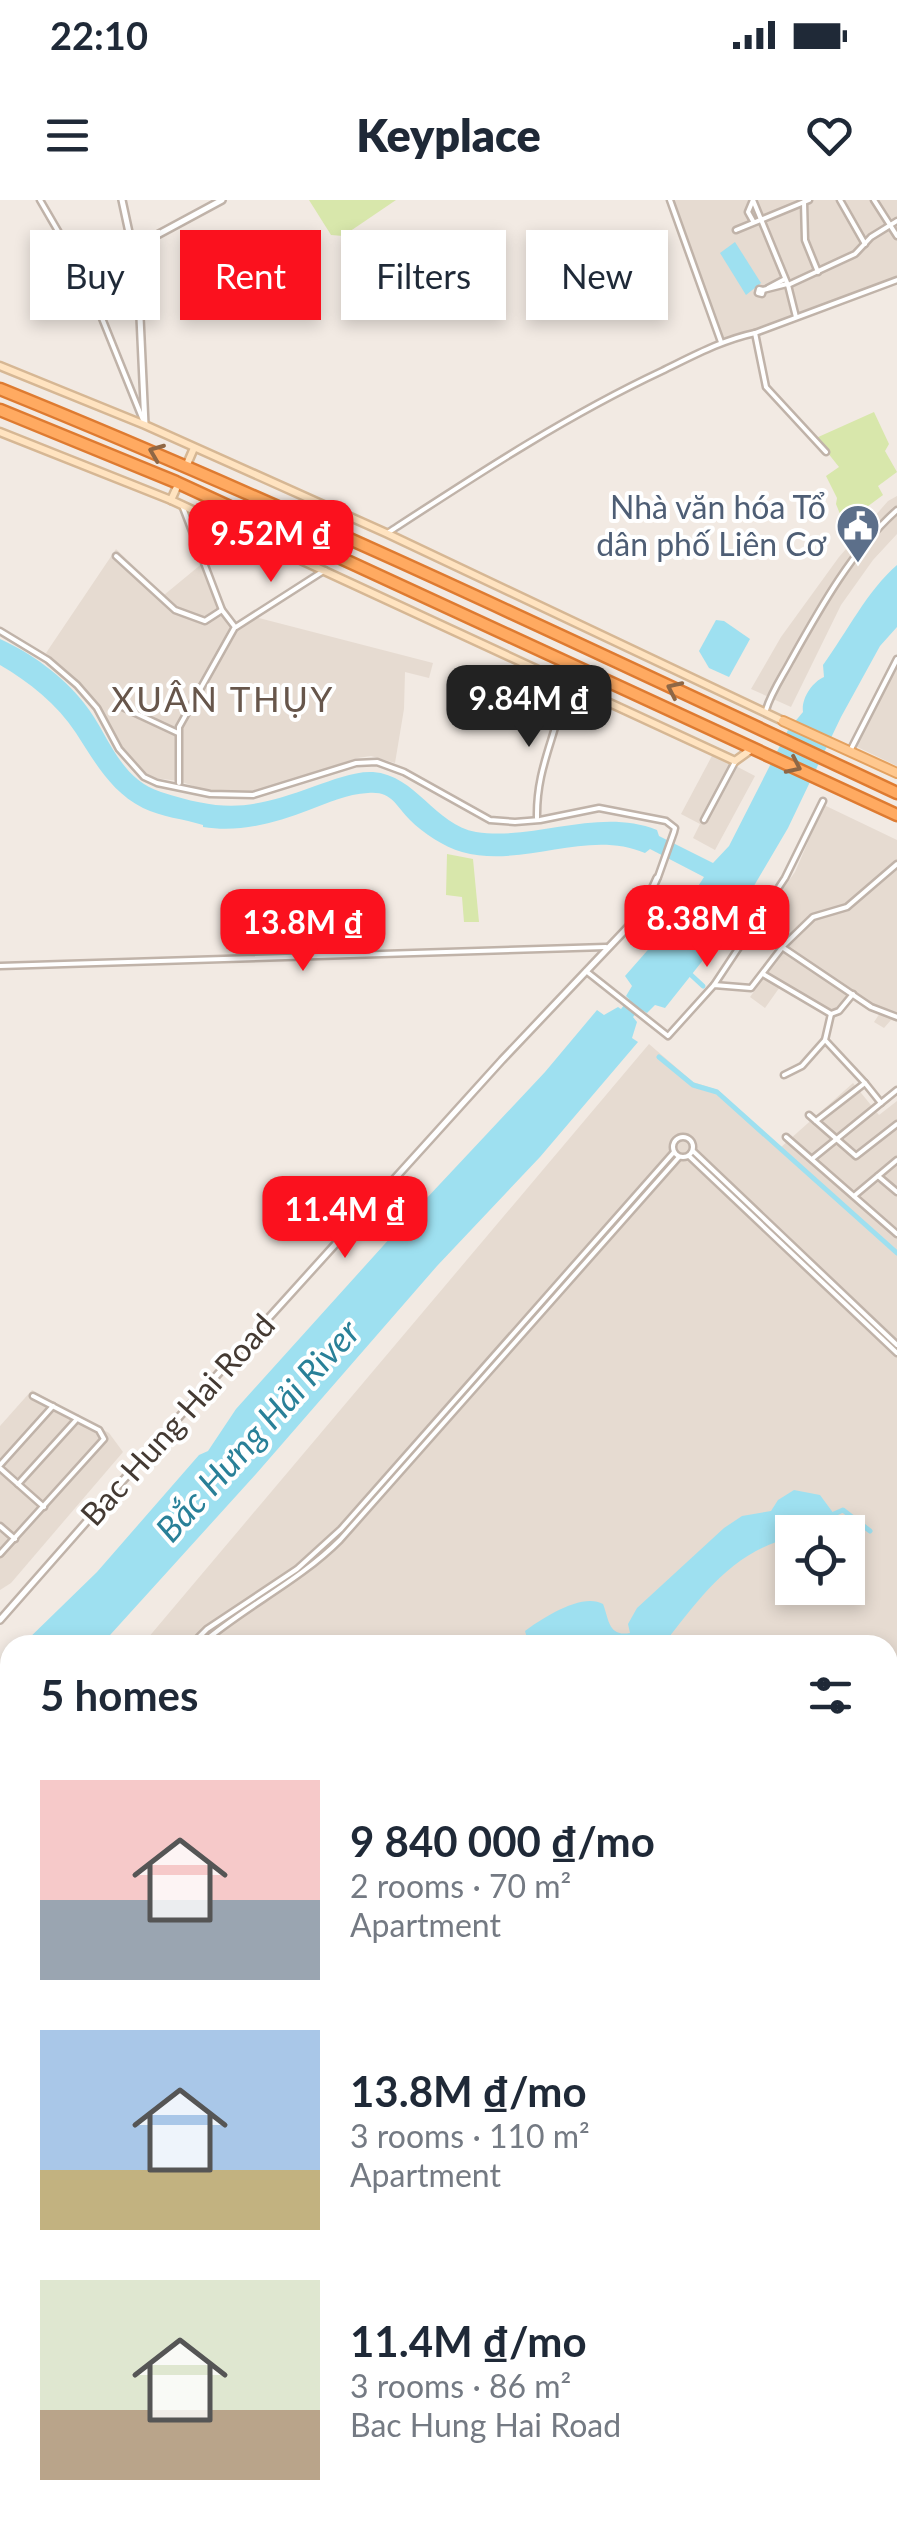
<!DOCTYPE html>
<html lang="en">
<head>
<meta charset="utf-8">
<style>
	body { margin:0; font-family:Lato,sans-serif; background:#f2f2f3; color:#1f2937; height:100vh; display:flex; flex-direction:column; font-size:38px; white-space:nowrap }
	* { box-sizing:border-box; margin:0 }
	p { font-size:32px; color:#747a83 }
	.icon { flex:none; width:55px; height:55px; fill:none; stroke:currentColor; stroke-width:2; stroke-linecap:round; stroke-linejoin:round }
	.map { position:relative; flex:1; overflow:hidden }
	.details { position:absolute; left:0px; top:1435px; width:898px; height:892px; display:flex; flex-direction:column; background:#fff; border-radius:30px 30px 0 0; box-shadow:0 5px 15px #0003 }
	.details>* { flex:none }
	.guide { position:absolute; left:30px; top:30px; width:838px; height:90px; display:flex; gap:20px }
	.buttons { position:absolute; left:775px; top:1315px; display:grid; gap:20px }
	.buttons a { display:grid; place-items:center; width:90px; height:90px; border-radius:0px; background:#fff; box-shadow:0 5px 15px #0003; font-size:50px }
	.price { position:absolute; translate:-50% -85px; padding:0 22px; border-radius:20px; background:#fb111e; color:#fff; font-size:32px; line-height:65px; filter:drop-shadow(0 2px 5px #0008) }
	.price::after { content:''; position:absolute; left:50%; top:60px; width:30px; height:22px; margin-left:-15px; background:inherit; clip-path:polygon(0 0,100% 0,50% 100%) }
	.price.active { background:#222; color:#fff }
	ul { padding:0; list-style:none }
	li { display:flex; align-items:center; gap:30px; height:250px; padding:0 40px }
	li span { display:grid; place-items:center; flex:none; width:280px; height:200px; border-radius:0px; color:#555 }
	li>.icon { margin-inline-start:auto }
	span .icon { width:120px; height:120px; fill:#fffc; stroke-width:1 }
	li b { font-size:42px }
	h2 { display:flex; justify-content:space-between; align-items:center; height:120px; padding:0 40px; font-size:42px }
	.tag { padding:0 35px; border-radius:0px; background:#fff; box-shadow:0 5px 15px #0003; font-size:35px; line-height:90px }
	.tag.active { background:#fb111e; color:#fff }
	.status { display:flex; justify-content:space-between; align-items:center; height:70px; padding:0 50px; background:#fff; direction:ltr }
	.status svg { height:28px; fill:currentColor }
	header { display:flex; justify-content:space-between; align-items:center; height:130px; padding:0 40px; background:#fff; font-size:45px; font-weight:800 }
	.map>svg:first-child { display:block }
	.residential { fill:#e6dbd1; fill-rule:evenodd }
	.medical { fill:#f3d6d8 }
	.green { fill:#d8e7ab }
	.water { fill:#9ee0f0 }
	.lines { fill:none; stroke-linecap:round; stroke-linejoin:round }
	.canal { stroke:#9ee0f0; stroke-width:5 }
	.minor-casing { stroke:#c0b3a9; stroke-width:9 }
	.tertiary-casing { stroke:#c0b3a9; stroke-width:10 }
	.secondary-casing { stroke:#d6b794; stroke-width:11 }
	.primary-casing { stroke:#e4a15f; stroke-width:12 }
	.trunk-casing { stroke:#de7b31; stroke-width:14 }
	.motorway-casing { stroke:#de7b31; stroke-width:15 }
	.minor { stroke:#fff; stroke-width:4 }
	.tertiary { stroke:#fff; stroke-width:5 }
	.secondary { stroke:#ffe3c0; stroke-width:6 }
	.primary { stroke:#ffc88f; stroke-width:8 }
	.trunk { stroke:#ffb978; stroke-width:9 }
	.motorway { stroke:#ffaa61; stroke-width:10 }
	.oneway { stroke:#8f6745 }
	.labels { text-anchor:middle; stroke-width:8; stroke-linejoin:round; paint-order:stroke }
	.service-label { font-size:32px; fill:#4e5e75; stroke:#fff; text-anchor:end }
	.street-label { font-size:32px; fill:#443a33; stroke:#fff }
	.neighbourhood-label { font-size:35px; letter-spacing:2.5px; fill:#67564b; stroke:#fff }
	.water-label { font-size:35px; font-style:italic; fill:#298098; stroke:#fff }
</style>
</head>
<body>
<div class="status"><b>22:10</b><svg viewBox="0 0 49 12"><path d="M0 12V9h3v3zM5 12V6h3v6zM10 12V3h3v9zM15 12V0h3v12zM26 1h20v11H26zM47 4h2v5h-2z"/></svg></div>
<header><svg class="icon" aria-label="menu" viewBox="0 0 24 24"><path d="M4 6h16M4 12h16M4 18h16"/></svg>Keyplace<svg class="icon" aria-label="heart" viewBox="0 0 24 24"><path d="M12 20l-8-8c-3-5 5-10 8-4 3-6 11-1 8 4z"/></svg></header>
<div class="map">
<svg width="897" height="2327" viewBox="0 0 897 2327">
	<rect width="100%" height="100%" fill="#f2eae3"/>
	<!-- residential -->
	<g class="residential">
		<path d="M672,0H897V80L724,143Z"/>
		<path d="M897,296V334L873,360L841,405L791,507L751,489L781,437L839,357L888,301Z"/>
		<path d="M116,349L164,395L204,362L222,404L218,408L233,426L251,416L433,463L429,478L405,472L404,509L395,563L371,556L357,558L259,591L238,592H211L179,581L146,577L120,550L96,503L46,453Z"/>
		<path d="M897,455V566L851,544Z"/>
		<path d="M713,554L755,576L715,650L693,638L700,624L681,614Z"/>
		<path d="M824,605L897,640V822L891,820L884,828L874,822L880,813L851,795L833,812L782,784L765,808L750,797L781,754L759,722L795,672Z"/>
		<path d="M649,844L693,882L718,890L780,948L853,883L879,915L897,901V2327H0V1554L10,1548V2318H888V1445H142ZM792,1332H848V1388H792Z"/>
		<path d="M32,1190L109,1233L123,1252L11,1383L0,1390V1226Z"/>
	</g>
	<!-- medical -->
	<path class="medical" d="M0,1824L10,1826V1952L0,1950Z"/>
	<!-- green -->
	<g class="green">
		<path d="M309,0H396L343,36L331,35Z"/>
		<path d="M874,212L889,244L885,251L897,272L878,286L883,295L844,324L836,304L837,298L826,276L839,267L816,238Z"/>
		<path d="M447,654L473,659L479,722H464L462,697L446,695Z"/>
		<path d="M10,2303V2318H823L821,2327H6Z"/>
	</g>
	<!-- water -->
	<g class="water">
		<path d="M735,42L761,83L746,95L720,53Z"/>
		<path d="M897,365V427L880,446L841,517L788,628L731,725L665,808L655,805L647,813L640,809L633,817L637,822L632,838L638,842L540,957L437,1066L256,1274L101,1445H22L97,1372L199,1255L208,1251L236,1209L410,1016L545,872L597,810L604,815L618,807L621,809L629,799L626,796L632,786L625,776L682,711L704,677L650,649L645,653C587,628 522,669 462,652C444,647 423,633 410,620C395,605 392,591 368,593C347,594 328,603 309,610C275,623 240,633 203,627V625C184,619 161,617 143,608C110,591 95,562 76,533C57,504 29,482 0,465V439C31,453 63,476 84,503C109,534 118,578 161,592C226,613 252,609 315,586C333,580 354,571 373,572C416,575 435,625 476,632C536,641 598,607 657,630L659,636L713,663L729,646L788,530L803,512C801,499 812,482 824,477L823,465C847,432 867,391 897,365Z"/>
		<path d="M716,420L724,421L750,439L729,477L709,468L699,451Z"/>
		<path d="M794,1290L820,1295L834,1314L816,1332H792V1337C730,1353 700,1398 663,1445H529L525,1431C542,1418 583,1392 603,1404C609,1419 608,1437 630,1433L628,1424L637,1408L724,1328L742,1316L771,1311L778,1300Z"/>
		<path d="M15,2318H237L252,2327H15Z"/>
	</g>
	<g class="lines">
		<!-- canal -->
		<g class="canal">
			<path d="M689,773L703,786"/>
			<path d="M659,857L693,885L717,892L897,1053"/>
			<path d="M834,1314L843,1310L870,1331"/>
			<path d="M0,1609L10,1611"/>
			<path d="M888,1621L897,1630"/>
		</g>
		<defs>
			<g id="minor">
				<path d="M40,0L87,81L143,220"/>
				<path d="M670,0L721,142"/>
				<path d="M753,0L788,85L796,117"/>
				<path d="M840,0L865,44"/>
				<path d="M874,0L897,36"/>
				<path d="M804,2L805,40L818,72"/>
				<path d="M753,21L748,12L753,0"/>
				<path d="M736,30L809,0"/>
				<path d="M788,85L855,54L871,37L897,21"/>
				<path d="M768,88L785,79"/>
				<path d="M759,89L763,90L762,94L758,93Z"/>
				<path d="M763,90L787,84"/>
				<path d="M755,133L766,187L826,252"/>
				<path d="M389,332C478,274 566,216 662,171C693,156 722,140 755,133L897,80"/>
				<path d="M116,356L175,410L205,421L222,410"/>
				<path d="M236,427L325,370"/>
				<path d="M0,431L48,460L77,485L97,508L119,549L144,577L157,583L210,594L253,595L356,563L377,562L404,572L490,620L515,622L540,620L599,608L666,621L675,628L674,632L658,677"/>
				<path d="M118,505L178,533"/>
				<path d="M766,510C771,493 782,477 790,462C819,410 852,350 897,310"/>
				<path d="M850,551L897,459"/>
				<path d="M179,583V527L235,427L222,410L182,305"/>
				<path d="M537,618C536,564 559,534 565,482"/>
				<path d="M704,620L735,562"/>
				<path d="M897,664L847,707L813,717L782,747L871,807L897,817"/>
				<path d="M0,766L606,747"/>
				<path d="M586,771L668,836L714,785L751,788L781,749"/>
				<path d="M763,774L831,814L839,811L853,794"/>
				<path d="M714,785L785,678L823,601"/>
				<path d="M831,814L825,840L865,883"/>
				<path d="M784,875L802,866L825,840"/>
				<path d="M809,915L856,956L897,924"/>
				<path d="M816,921L865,883L881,903"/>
				<circle cx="683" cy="947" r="10"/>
				<path d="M786,937L897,1034"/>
				<path d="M693,951L897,1145"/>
				<path d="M689,956L897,1153"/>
				<path d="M812,959L897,890"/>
				<path d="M878,976L897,992"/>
				<path d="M854,996L897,960"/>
				<path d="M0,1265L53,1206"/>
				<path d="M0,1268L44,1307"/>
				<path d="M18,1284L77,1219"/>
				<path d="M0,1326L15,1339"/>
				<path d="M0,1354L104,1239L99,1230L33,1196"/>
				<path d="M191,1445L207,1429L297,1369L341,1329L674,952"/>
				<path d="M200,1445C245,1406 298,1382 340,1340L679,957"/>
				<path d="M0,1731L10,1733"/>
				<path d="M0,1739L10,1741"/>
				<path d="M0,2011L10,2022"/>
				<path d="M0,2169L10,2117"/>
				<path d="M888,2212L897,2213"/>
				<path d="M0,2220L10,2221"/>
				<path d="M888,2297L897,2299"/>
				<path d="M835,2327L837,2318"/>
				<path d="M849,2327L851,2318"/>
			</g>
			<g id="tertiary">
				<path d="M122,0L138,74L145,225"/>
				<path d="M133,48L222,0"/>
				<path d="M0,1420L170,1227L502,860L630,725L642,711L657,678"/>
			</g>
			<g id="secondary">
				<path d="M0,166L145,225L386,333L783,521"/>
				<path d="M0,232L171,300L735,561L749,551"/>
				<path d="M188,262L194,248"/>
				<path d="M171,300L176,289"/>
				<path d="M888,2067L897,2019"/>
				<path d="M888,2131L897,2086"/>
			</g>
			<path id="primary" d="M783,521L897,573"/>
			<g id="trunk">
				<path d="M0,1979L10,1981"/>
				<path d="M0,1997L10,2000"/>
				<path d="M888,2161L897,2163"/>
				<path d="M888,2178L897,2180"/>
			</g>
			<g id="motorway">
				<path d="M0,189C304,312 600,454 897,593"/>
				<path d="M0,210L176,282L897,615"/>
			</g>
		</defs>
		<!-- minor casing -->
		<use href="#minor" class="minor-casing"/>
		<!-- tertiary casing -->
		<use href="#tertiary" class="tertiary-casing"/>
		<!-- secondary casing -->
		<use href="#secondary" class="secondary-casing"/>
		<!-- primary casing -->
		<use href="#primary" class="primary-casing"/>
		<!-- trunk casing -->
		<use href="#trunk" class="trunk-casing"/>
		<!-- motorway casing -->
		<use href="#motorway" class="motorway-casing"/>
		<!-- minor -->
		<use href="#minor" class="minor"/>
		<!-- tertiary -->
		<use href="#tertiary" class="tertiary"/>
		<!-- secondary -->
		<use href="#secondary" class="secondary"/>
		<!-- primary -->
		<use href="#primary" class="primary"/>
		<!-- trunk -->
		<use href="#trunk" class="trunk"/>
		<!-- motorway -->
		<use href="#motorway" class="motorway"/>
	</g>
	<!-- one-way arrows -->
	<defs><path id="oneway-chevron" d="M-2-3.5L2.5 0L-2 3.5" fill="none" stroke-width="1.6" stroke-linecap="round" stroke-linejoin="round" transform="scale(2.5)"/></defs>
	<g class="oneway">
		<use href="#oneway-chevron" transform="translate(156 252) rotate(-158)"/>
		<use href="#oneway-chevron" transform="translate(674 489) rotate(-155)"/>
		<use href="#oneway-chevron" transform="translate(794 566) rotate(25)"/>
	</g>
	<!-- icons -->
	<defs>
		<symbol id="civic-pin" viewBox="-11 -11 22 30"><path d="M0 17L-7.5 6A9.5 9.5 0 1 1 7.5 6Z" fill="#5c6f8a" stroke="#fff"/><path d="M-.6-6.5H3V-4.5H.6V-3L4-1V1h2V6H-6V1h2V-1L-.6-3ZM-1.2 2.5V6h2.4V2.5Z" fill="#fff"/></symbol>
	</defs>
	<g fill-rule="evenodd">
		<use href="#civic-pin" x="833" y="301" width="50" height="68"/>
	</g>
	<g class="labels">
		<!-- service labels -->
		<g class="service-label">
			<text x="826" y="319">Nhà văn hóa Tổ<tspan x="826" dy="37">dân phố Liên Cơ</tspan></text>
		</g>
		<!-- street labels -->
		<g class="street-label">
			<text transform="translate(178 1220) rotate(-48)" y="11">Bac Hung Hai Road</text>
		</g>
		<!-- neighbourhood labels -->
		<g class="neighbourhood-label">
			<text x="223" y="512">XUÂN THỤY</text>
		</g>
		<!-- water labels -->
		<g class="water-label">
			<text transform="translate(258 1231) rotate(-48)" y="12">Bắc Hưng Hải River</text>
		</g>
	</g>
</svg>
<div class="buttons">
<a><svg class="icon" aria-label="locate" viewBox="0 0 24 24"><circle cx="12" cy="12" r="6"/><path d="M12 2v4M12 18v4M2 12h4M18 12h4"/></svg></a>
</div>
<b class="price" style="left:271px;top:385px">9.52M ₫</b>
<b class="price active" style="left:529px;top:550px">9.84M ₫</b>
<b class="price" style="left:707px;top:770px">8.38M ₫</b>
<b class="price" style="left:303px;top:774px">13.8M ₫</b>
<b class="price" style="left:345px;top:1061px">11.4M ₫</b>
<div class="guide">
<a class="tag">Buy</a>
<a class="tag active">Rent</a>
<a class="tag">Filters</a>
<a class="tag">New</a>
</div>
<section class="details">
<h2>5 homes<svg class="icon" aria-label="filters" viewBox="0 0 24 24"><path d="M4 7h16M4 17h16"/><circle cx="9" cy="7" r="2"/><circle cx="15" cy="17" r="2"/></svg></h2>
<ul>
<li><span style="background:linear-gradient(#f6c9c9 60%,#9aa5b1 0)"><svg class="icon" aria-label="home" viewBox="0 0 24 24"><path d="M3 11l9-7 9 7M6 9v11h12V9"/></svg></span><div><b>9 840 000 ₫/mo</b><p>2 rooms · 70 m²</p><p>Apartment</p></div></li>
<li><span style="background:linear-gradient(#a9c7e8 70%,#c2b280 0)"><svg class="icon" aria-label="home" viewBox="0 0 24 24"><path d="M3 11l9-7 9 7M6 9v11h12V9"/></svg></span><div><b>13.8M ₫/mo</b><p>3 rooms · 110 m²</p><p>Apartment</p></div></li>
<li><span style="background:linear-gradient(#dfe7d0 65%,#b9a48a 0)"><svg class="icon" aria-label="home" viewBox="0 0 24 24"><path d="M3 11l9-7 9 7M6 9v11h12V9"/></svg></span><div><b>11.4M ₫/mo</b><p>3 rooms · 86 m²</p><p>Bac Hung Hai Road</p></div></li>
</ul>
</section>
</div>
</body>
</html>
